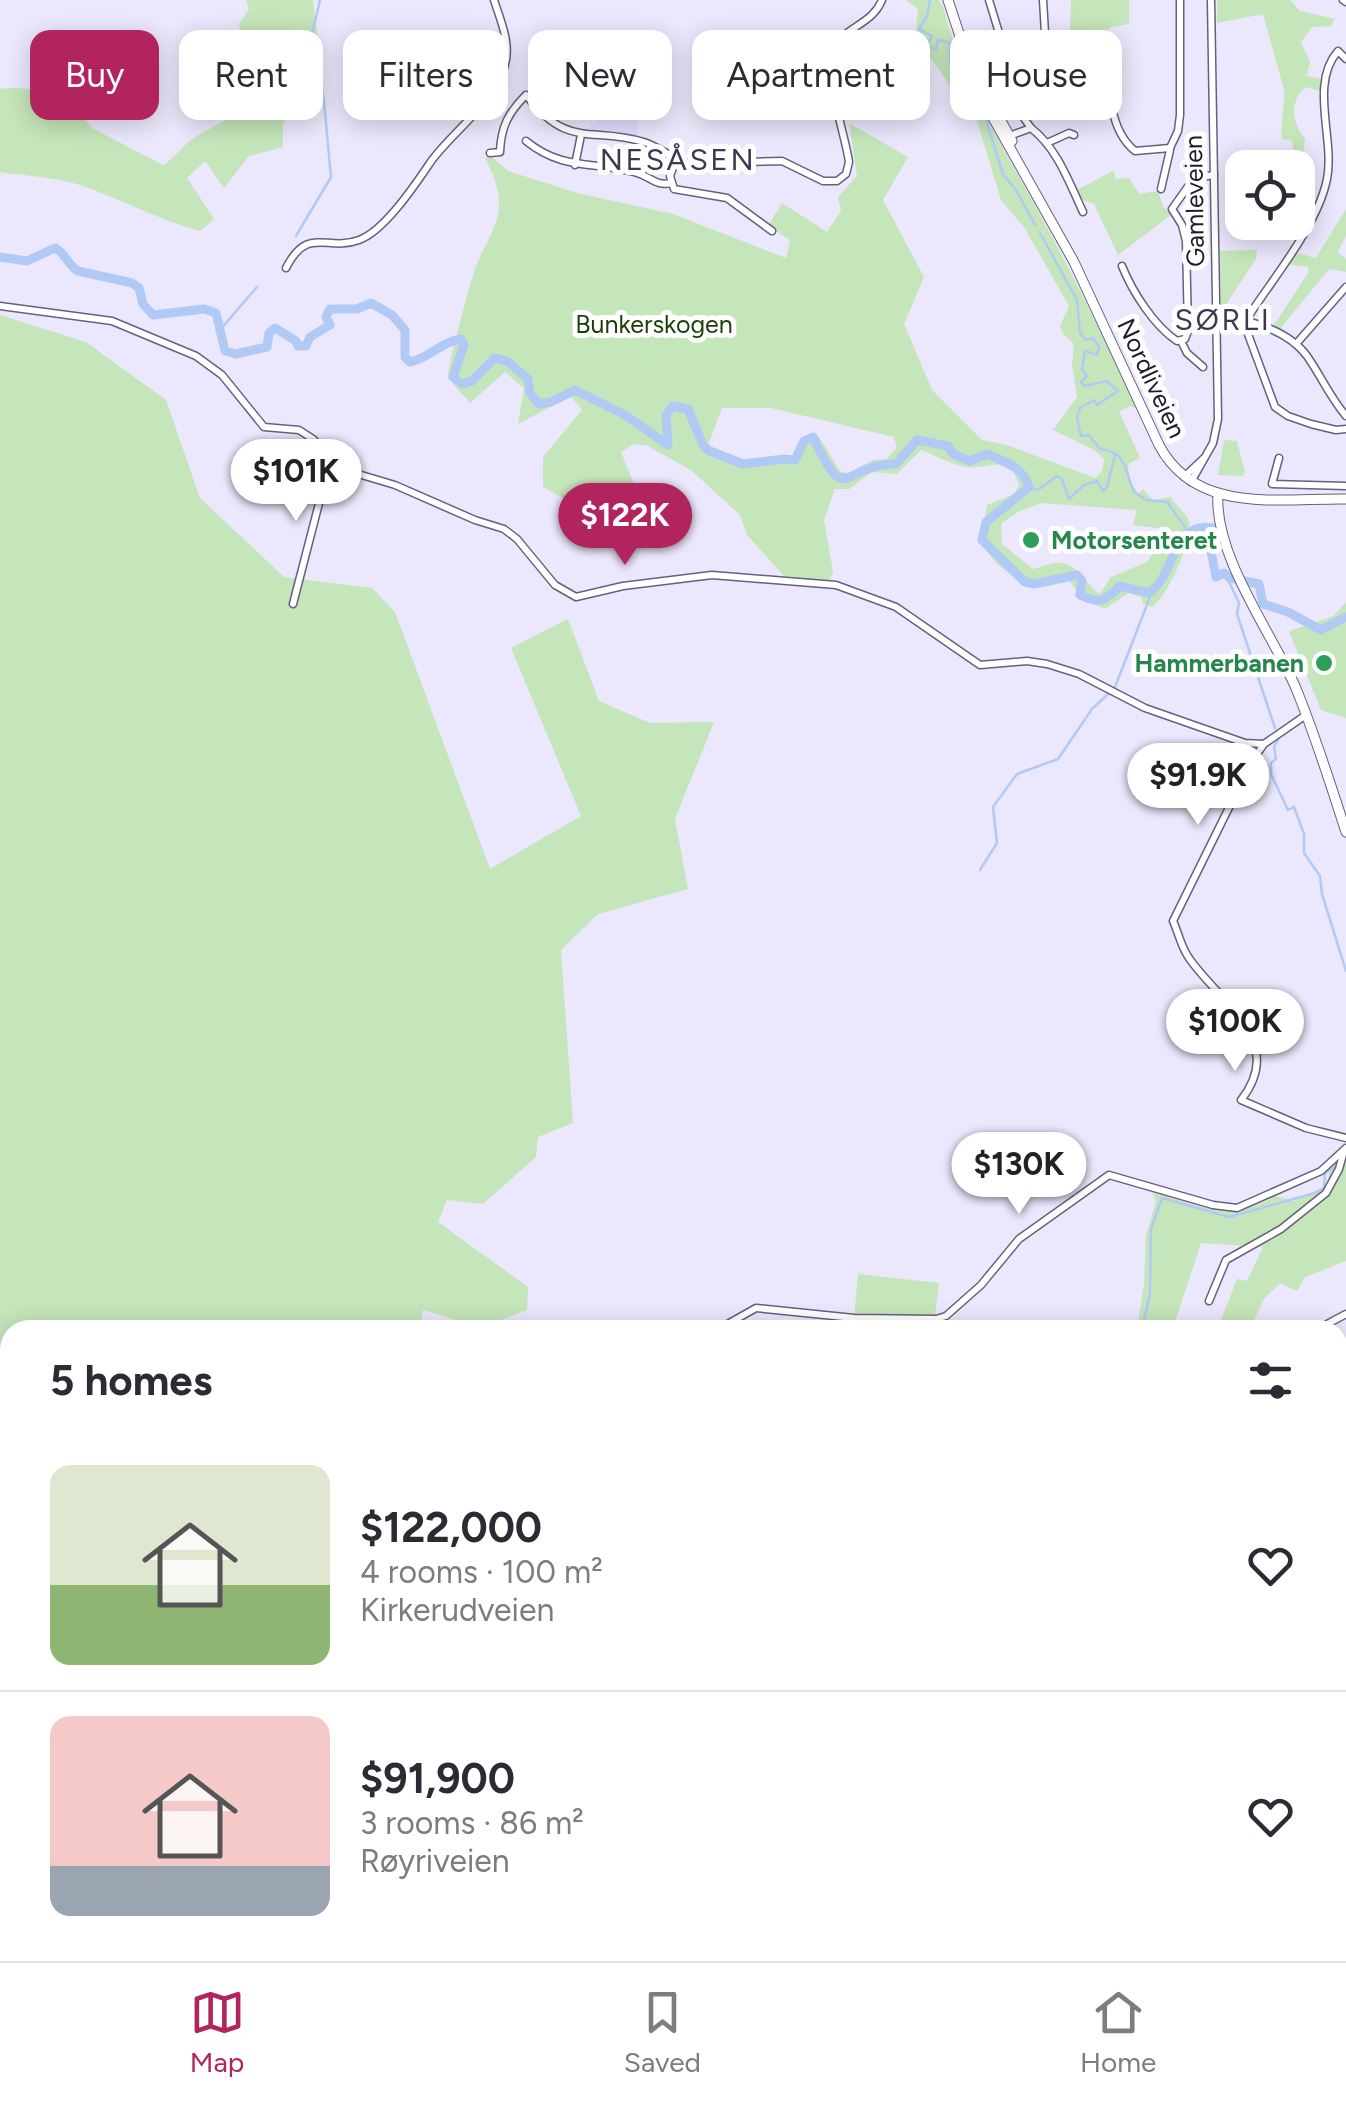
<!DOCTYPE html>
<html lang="en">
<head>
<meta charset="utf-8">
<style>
	body { margin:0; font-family:Figtree,sans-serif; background:#f7f7f7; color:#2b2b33; height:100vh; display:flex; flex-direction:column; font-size:38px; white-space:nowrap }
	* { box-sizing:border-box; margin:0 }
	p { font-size:32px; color:#7c7c81 }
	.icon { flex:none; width:55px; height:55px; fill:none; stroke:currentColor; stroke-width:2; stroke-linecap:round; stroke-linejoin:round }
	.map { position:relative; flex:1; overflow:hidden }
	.panel { position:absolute; left:0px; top:1320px; width:1348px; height:642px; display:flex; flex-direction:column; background:#fff; border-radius:30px 30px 0 0; box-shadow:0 5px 25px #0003 }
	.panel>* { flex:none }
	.banner { position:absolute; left:30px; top:30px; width:1288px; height:90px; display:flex; gap:20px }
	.controls { position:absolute; left:1225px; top:150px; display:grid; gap:20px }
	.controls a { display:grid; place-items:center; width:90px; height:90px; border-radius:20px; background:#fff; box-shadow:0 5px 25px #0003; font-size:50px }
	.price { position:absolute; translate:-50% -85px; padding:0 22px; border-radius:35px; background:#fff; color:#222; font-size:32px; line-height:65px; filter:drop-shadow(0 2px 5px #0008) }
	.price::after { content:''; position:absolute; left:50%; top:60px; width:30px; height:22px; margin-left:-15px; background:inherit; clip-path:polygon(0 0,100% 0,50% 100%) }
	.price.current { background:#b1245e; color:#fff }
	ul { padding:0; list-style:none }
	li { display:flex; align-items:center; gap:30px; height:250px; padding:0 50px }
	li+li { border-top:2px solid #e1e1e2 }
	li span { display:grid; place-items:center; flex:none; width:280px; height:200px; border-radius:20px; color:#555 }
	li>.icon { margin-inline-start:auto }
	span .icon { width:120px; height:120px; fill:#fffc; stroke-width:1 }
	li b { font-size:42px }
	h2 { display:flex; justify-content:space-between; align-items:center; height:120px; padding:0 50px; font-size:42px }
	.chip { padding:0 35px; border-radius:20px; background:#fff; box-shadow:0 5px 25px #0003; font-size:35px; line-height:90px }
	.chip.current { background:#b1245e; color:#fff }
	.menu { display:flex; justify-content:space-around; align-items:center; height:140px; border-top:2px solid #e1e1e2; background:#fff; font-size:28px; color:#7c7c81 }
	.menu a { display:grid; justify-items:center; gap:5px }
	.menu .current { color:#b1245e }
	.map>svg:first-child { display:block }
	.built { fill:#e2ddfe }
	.green { fill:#c5e5ba; fill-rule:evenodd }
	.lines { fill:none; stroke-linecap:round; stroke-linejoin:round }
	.stream { stroke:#b1caf5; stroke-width:2.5 }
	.river { stroke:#b1caf5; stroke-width:9 }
	.minor-casing { stroke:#66607e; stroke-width:9 }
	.major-casing { stroke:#66607e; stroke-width:11 }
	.minor { stroke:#fff; stroke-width:6 }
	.major { stroke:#fff; stroke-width:9 }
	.leisure-dot { fill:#2e9e5b; stroke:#fff; stroke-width:4 }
	.labels { text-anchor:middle; stroke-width:10; stroke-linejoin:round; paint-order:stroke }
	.street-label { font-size:25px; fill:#1e1c28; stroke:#fff }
	.park-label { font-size:25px; fill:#1a3e07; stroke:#fff }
	.leisure-label { font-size:25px; font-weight:bold; fill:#27864d; stroke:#fff; text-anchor:start }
	.quarter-label { font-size:30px; letter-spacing:2.5px; fill:#3d3752; stroke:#fff }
</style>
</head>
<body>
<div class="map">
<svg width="1346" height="1961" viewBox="0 0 1346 1961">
	<rect width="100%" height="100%" fill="#ebe7fc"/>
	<!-- built -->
	<path class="built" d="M608,106L630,109L638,115V136L596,133L591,129L590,122L595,124Z"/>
	<!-- green -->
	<g class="green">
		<path d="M246,0H313L324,91L283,122V147L249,156L224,188L205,161L187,178L214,219L200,231C159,220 121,199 80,185C55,177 26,176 0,172V89C35,84 72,98 92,128L163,165C175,158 181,147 192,139C209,127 261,108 261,80C260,70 250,69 246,62C240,53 241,34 239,24L249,9Z"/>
		<path d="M906,0H938L943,6C962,83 1005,151 1043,220C1076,281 1106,343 1136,405L1135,408L1130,406L1119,411L1140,458L1128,464L1129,478L1138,494L1143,489L1153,500L1170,497C1176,505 1187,514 1189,522C1193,540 1167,598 1152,607L1143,604L1141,597L1128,593L1105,609L1082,599L1070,581L1060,577L1028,587L998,565L980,543L987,505L1014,494L1019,486C1011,451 986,470 967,467C952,465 935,455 921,450L897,474L872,472L849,489H835L824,520L833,572L829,582L785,577L747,535L740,515L691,470L646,445L634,444L621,452L638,494L639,545L603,532L563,498L543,487V457L582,410L571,396L518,424L524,388L505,372L470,403L447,377C453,346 462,315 470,285C485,228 518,221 485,158L491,156L508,171L577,193L673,214L786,258L790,240L768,226L782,203L827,232L841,211L838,197L857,176L849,123L908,157L883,200L924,277L904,324L932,390L982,440L1007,445L1095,478L1102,471L1104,459L1094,450L1053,430L1077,397L1072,365L1074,344L1063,334L1060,326L1069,306L1024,227L1001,200L977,121L955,105C953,77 925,60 917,33C915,25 918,17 918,9ZM722,408H771L894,437L897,448L886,459L872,460L850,474L840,471L819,437L805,440L797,462L777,458L758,465L708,445ZM1041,503L1137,510L1133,525L1158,528L1167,537L1166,547L1151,556L1147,562L1111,577L1100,594C1082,583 1077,557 1050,564C1044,565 1039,568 1033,569L1002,544L1001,524L1018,512Z"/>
		<path d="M1071,0H1129V24L1112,27L1069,57Z"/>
		<path d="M1217,0H1290L1300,11L1335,19L1331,26L1312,27L1301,42L1310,62L1307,76L1323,79V92L1305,87C1289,103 1292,122 1305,139L1302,169L1298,179L1292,141L1282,139C1280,118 1285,108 1284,90L1263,14L1217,23Z"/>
		<path d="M1113,171L1116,179L1129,178L1139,194L1158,191L1163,206L1171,215L1118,255L1094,204L1078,198L1075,191Z"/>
		<path d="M1346,209V235L1338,252L1346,259V272L1329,269L1280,329L1273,327L1308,273V267L1285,264L1293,252L1316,258Z"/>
		<path d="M1257,250L1256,259L1221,312L1220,251Z"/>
		<path d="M0,315L86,342L166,400L200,498L284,577L372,588L395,612L490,869L581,816L511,648L568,619L599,701L650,723L714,722L675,819L688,889L598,914L561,950L573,1123L538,1137L536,1157L483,1204L447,1200L438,1222L528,1287L527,1310L482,1328L423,1310L420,1330H10V1952H900L905,1961H0Z"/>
		<path d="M1224,440L1237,441L1245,472L1243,476L1218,475Z"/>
		<path d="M1346,602V718L1321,710L1289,631L1334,616Z"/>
		<path d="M1346,1154V1261L1305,1277L1297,1291L1280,1283L1264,1299L1249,1330H1217L1237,1279L1247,1281L1263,1247L1201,1243L1175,1322L1196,1330H1137L1144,1284L1146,1236L1156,1201L1152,1191C1200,1206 1228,1223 1275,1196L1294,1201L1327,1185L1330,1168Z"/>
		<path d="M858,1274L939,1283L935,1315L941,1323L938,1330H903L900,1320L854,1318Z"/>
		<path d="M1338,1607H1346V1702L1338,1707Z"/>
	</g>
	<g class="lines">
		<!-- stream -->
		<g class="stream">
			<path d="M930,0L927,16L919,29L932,36L927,45L936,50L938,40L950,43V62L958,71L970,100L986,120L1003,174L1016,190L1035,225"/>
			<path d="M1040,233L1077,300L1080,333L1086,340L1093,338L1099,347L1097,355L1085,351L1082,369L1087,376L1081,382L1084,386L1107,381L1118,391L1097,405L1094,400L1080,408L1077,418L1081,436L1089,435L1100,449C1128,452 1124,470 1134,492L1146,500L1167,502L1188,531"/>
			<path d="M296,236L331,177L324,102L312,34L320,0"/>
			<path d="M219,331L257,287"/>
			<path d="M1029,487L1038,490L1057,476L1062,479L1069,499L1084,485L1097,481L1103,491L1107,487L1115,455"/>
			<path d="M1230,578L1229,582L1239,603L1237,614L1275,728"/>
			<path d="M1115,687L1152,592"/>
			<path d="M1279,738L1274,747L1276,759L1271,763V774L1288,810L1294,807L1304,834V853L1320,876L1322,894L1346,971"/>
			<path d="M980,870L997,843L993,807L1017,774L1058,759L1092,709L1108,694"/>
			<path d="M1142,1330L1150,1294L1151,1229L1162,1198L1229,1217L1315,1193L1324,1188L1325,1173L1337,1166"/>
			<path d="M1338,1456L1346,1451"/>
			<path d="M1338,1640H1346"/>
			<path d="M1338,1696L1346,1693"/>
			<path d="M0,1848L10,1842"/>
			<path d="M1125,1952L1127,1961"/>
		</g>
		<!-- river -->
		<path class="river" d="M0,257L27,261L55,248C65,252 67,265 78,271L132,283L139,288L143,304L153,315L204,309L216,313L225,351L236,354L267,347L269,333L275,328L296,341L298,346H306L310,337L330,325L326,317L330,309H357L371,303L392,315L405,330V357L410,362C430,358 442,341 461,339L464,345L453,377L462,384L472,381L495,358L507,361L528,379L530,393L539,404L551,402L575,390L625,415L668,445L666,415L673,406L688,409L703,445L709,451L743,464L784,459L795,460L804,441L813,437C848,511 840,464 896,464L917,440L948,446L953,454L970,461L987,454C1005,462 1023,467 1029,487L986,522L982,540L1025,582L1034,584L1077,575L1082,581L1080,595C1100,605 1106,600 1120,586L1149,593C1176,576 1170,521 1213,528L1211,551L1216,577L1224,573L1230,578L1259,584L1263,604L1288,612L1321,630L1346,617"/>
		<defs>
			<g id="minor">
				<path d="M989,0L1003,46L1019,61"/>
				<path d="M1343,0L1346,2"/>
				<path d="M1108,41C1109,75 1105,127 1135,151L1170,148L1178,131L1180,115V0"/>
				<path d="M1011,87L1044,77L1053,94"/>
				<path d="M1031,128C1015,107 1001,80 1022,58C1031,49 1039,44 1045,33L1043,0"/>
				<path d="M1009,136L1031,128C1057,148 1069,182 1083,212"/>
				<path d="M526,141C563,171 593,161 634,172C649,175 655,187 671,183"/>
				<path d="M1047,143L1069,133L1074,135"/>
				<path d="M490,153L500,152C501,127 508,113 526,95C568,150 591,126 644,142C660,147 671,158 686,163L722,152L748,162L782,161L823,181H837L846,174L849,162C845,132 817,59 841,38C856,24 874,20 882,0"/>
				<path d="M676,159L670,176L674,189L727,198L772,231"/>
				<path d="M575,165L581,135"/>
				<path d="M1161,189L1170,150"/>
				<path d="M1122,266C1132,291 1154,326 1177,341L1185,339L1188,331L1186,241L1182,225L1172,209L1194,178L1214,175"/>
				<path d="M286,268C308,225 326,252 359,240C385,231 417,182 432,160C455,130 491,105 504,68C512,45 501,22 494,0"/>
				<path d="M0,306L112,321L196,356L222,375L264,427L299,430L313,439L338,468L395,485L475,520L504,529L517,539L555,585L576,597L623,586L712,575L836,585L896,607L980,665L1027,661L1047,664L1079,674L1145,708L1245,743L1264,744L1306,715"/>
				<path d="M1216,317C1247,318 1288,330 1307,356C1321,376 1330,397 1346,416"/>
				<path d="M1242,318L1275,407L1288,416L1311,424L1336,430L1346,429"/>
				<path d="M1244,318L1250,314C1275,276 1318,224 1327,179C1335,139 1309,84 1338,51L1346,59"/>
				<path d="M1181,341L1187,353L1203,367"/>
				<path d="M1296,344L1346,287"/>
				<path d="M1279,458L1272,484L1346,486"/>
				<path d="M1184,477L1203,459"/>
				<path d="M1191,482L1213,443L1218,419L1211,0"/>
				<path d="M293,604L324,484L338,468"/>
				<path d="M1264,744L1252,761L1173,921C1179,934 1181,947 1189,958C1219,1002 1288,1041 1241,1100L1306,1128L1346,1138"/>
				<path d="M1209,1301L1226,1260L1281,1229L1326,1193L1339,1169L1344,1151"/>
				<path d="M717,1330L756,1308L854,1318L936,1319L946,1316L981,1285L1019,1239L1109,1175L1213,1205L1237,1208L1321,1171L1346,1148"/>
				<path d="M1316,1330L1346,1314"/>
				<path d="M1338,1789L1346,1780"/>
				<path d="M0,1880L10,1883"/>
				<path d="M1255,1961L1260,1952"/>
			</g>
			<g id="major">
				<path d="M948,0L978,91L1074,262L1159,445C1196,515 1278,498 1346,499"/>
				<path d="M981,84L1012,141"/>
				<path d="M1218,495C1214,555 1271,632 1295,686C1315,734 1330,783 1346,832"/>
			</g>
		</defs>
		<!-- minor casing -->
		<use href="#minor" class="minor-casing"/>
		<!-- major casing -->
		<use href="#major" class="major-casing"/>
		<!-- minor -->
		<use href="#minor" class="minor"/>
		<!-- major -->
		<use href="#major" class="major"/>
	</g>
	<!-- markers -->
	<g class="leisure-dot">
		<circle cx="1031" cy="540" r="10"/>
		<circle cx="1324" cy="663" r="10"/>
	</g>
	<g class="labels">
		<!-- street labels -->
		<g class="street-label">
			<text transform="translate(1194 201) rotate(-91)" y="9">Gamleveien</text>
			<text transform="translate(1152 378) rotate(65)" y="9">Nordliveien</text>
		</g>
		<!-- park labels -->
		<g class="park-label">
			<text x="654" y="333">Bunkerskogen</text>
		</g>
		<!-- leisure labels -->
		<g class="leisure-label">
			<text x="1051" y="549">Motorsenteret</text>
			<text x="1304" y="672" text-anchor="end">Hammerbanen</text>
		</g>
		<!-- quarter labels -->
		<g class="quarter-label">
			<text x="678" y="170">NESÅSEN</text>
			<text x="1223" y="330">SØRLI</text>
		</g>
	</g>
</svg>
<div class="controls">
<a><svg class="icon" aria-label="locate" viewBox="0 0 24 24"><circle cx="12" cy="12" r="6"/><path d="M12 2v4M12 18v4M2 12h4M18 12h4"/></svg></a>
</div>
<b class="price" style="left:296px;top:524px">$101K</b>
<b class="price current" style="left:625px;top:568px">$122K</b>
<b class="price" style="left:1198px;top:828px">$91.9K</b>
<b class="price" style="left:1235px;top:1074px">$100K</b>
<b class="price" style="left:1019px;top:1217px">$130K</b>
<div class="banner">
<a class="chip current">Buy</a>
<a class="chip">Rent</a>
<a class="chip">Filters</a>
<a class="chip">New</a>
<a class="chip">Apartment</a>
<a class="chip">House</a>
</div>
<section class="panel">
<h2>5 homes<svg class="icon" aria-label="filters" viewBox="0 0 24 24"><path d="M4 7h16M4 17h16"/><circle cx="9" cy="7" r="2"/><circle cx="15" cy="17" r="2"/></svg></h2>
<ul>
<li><span style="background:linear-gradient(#dfe7d0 60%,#8fb573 0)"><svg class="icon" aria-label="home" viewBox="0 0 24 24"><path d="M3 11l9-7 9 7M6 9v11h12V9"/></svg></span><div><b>$122,000</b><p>4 rooms · 100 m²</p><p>Kirkerudveien</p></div><svg class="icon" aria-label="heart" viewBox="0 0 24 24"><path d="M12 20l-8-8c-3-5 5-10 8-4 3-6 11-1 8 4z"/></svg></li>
<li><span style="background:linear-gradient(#f6c9c9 75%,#9aa5b1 0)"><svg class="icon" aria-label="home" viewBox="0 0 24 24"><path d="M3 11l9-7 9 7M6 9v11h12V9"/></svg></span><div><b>$91,900</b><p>3 rooms · 86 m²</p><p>Røyriveien</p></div><svg class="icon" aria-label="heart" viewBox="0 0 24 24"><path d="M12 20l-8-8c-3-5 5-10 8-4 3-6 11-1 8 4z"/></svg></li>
</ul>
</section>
</div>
<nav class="menu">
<a class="current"><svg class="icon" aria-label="map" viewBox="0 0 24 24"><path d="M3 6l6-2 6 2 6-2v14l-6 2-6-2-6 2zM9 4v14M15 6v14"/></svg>Map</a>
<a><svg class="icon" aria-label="saved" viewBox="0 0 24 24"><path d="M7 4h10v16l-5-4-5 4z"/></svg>Saved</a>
<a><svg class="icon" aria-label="home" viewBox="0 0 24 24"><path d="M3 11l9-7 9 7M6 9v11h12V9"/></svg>Home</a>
</nav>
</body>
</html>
